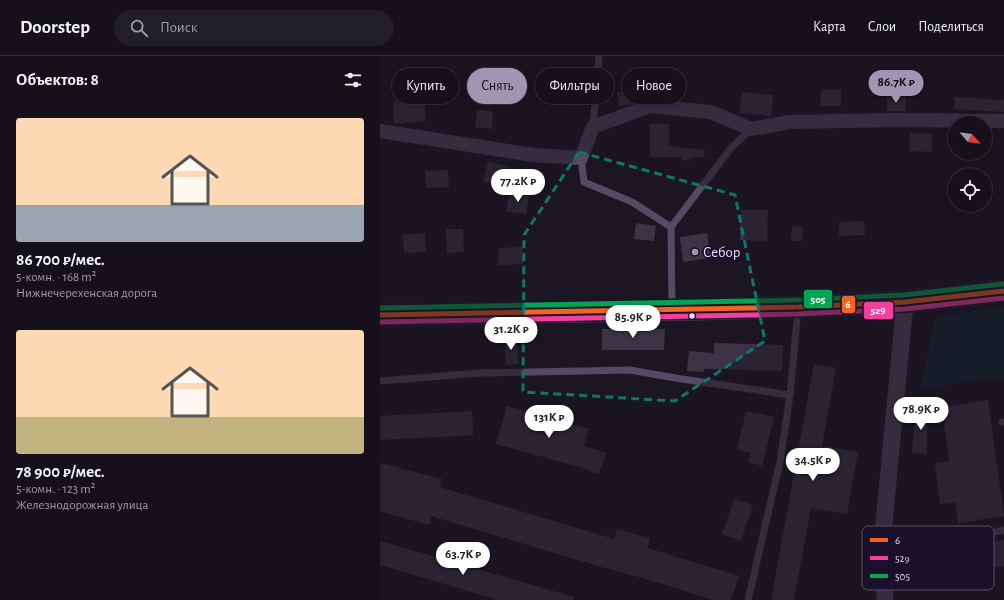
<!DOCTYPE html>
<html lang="ru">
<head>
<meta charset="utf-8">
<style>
	body { margin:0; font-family:"Alegreya Sans",sans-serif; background:#221e27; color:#f1f3f6; height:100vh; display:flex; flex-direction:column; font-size:15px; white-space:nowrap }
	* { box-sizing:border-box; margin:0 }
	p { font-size:13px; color:#9d9da2 }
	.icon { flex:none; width:22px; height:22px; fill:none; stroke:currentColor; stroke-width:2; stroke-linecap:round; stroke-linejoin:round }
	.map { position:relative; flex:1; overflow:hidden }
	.side { display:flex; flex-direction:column; background:#15101a; width:380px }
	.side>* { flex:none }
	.banner { position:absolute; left:12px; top:12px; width:380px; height:36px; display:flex; gap:8px }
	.needle { width:26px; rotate:118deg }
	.fabs { position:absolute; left:568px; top:60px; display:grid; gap:8px }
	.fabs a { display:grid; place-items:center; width:44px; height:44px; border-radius:50%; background:#15101a; box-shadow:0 2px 10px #0003,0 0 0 1px #343039; font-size:20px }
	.price { position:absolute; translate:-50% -34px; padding:0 9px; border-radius:14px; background:#fff; color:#222; font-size:13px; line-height:26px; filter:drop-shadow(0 1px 2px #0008) }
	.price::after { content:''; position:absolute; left:50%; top:24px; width:12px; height:9px; margin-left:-6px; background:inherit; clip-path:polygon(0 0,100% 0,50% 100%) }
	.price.active { background:#a095b2; color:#111 }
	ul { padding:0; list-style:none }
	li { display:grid; align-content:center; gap:8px; height:212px; padding:0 16px }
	li span { display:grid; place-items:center; height:124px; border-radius:4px; color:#555 }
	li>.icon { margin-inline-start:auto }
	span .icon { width:72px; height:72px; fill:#fffc; stroke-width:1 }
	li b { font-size:17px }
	h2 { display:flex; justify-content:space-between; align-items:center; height:48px; padding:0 16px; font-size:17px }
	.chip { padding:0 14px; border-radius:18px; background:#15101a; box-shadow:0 2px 10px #0003,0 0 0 1px #343039; font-size:14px; line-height:36px }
	.chip.active { background:#a095b2; color:#111 }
	header { display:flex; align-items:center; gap:24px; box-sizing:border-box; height:56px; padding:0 20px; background:#15101a; border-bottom:1px solid #343039 }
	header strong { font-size:19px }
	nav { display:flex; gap:22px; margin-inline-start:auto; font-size:14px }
	.search { width:280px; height:36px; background:#221e27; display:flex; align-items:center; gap:10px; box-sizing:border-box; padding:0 14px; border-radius:22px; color:#9d9da2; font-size:15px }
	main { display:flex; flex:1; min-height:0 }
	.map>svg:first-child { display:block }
	.green { fill:#142932 }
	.building { fill:#3c3446 }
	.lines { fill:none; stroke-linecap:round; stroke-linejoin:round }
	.service { stroke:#524b64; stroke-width:7 }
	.minor { stroke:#524b64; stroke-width:14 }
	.tertiary { stroke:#524b64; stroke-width:17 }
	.primary { stroke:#5d4c69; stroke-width:22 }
	.bus-1-casing { stroke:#1b1029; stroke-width:8 }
	.bus-2-casing { stroke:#1b1029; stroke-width:8 }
	.bus-3-casing { stroke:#1b1029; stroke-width:8 }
	.bus-1 { stroke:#f26522; stroke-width:5 }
	.bus-2 { stroke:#f240a1; stroke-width:5 }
	.bus-3 { stroke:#00a651; stroke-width:5 }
	.marked { fill:none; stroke:#0f766e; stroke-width:3; stroke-dasharray:8 5; stroke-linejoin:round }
	.poi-dot { fill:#a095b2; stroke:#1b1029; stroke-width:1.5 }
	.bus-dot { fill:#e7d9ff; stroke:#1b1029; stroke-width:1.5 }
	.labels { text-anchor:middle; stroke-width:3.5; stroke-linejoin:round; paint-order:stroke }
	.poi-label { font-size:15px; fill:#e7d9ff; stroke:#1b1029; text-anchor:start }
	.key { fill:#1b1029; stroke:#584c69; stroke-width:1 }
	.key-label { font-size:11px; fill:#e7d9ff }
	.line-badge { stroke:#1b1029; stroke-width:1.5 }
	.badge-label { font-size:11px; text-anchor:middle; font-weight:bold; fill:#fff }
</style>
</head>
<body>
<header>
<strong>Doorstep</strong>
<div class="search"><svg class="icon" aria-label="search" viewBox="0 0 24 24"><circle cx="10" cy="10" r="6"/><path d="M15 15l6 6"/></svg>Поиск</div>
<nav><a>Карта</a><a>Слои</a><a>Поделиться</a></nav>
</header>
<main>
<section class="side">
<h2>Объектов: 8<svg class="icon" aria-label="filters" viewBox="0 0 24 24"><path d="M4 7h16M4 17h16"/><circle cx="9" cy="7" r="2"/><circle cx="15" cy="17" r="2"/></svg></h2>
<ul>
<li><span style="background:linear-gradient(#ffd9b3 70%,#9aa5b1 0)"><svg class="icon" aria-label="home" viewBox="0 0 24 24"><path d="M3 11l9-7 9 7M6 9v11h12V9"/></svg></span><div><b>86 700 ₽/мес.</b><p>5-комн. · 168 m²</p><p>Нижнечерехенская дорога</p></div></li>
<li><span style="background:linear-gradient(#ffd9b3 70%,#c2b280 0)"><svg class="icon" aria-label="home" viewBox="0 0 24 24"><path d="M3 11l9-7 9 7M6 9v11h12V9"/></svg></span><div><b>78 900 ₽/мес.</b><p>5-комн. · 123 m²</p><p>Железнодорожная улица</p></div></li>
</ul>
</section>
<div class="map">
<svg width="624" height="544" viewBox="0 0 624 544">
	<rect width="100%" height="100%" fill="#1c1623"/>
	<!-- green -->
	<path class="green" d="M624,251V321L540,333L556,261Z"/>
	<!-- building -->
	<g class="building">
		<path d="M172,32L201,34L200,50L171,48Z"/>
		<path d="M256,33L258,45L251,48L239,50L237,36Z"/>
		<path d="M441,33L461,34V50H440Z"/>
		<path d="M362,36L393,39L391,60L359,57Z"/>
		<rect x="507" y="41" width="19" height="14"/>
		<path d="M575,41L597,42V43L624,44V56L574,53Z"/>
		<path d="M44,43L46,65L14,68L13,45Z"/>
		<path d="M97,54L113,55L112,73L95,71Z"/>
		<path d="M270,68H289V90L325,94L324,101H312L311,105L301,104L302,101H270Z"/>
		<path d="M530,77L552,78V96L529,95Z"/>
		<path d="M108,106L130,111L126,131L103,125Z"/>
		<path d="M68,114L69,131L46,132L45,115Z"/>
		<path d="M130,136L149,140L146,158L126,155Z"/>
		<path d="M361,154H388L387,185L360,184Z"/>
		<path d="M484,165L485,179L459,180V166Z"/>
		<path d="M256,167L276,170L274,185L254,183Z"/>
		<path d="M412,170L423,171L422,185H411Z"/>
		<path d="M66,173H83L84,196L67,197Z"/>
		<path d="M45,177L46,196L24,197L23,179Z"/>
		<path d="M327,177L331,202L303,206L300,181Z"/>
		<path d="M142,191L143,208L119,209L118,192Z"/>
		<path d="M222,273H285L284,294H222Z"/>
		<path d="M125,282H137L138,308L126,309Z"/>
		<path d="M334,287L403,289L402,315L324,313V316L307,315L309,295L334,297Z"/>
		<path d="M434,308L456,312L442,390L478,396L467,458L431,452L414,544H391Z"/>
		<path d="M608,344L624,460L578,467L575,446L560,448L555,407L569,405L562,351Z"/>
		<path d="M547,346V398L532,397L536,355Z"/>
		<path d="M127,350L209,373L204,390L226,397L219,418L203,412L116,388Z"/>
		<path d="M92,355L93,379L0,384V360Z"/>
		<path d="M366,355L394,361L382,410L368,406L371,397L357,393Z"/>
		<path d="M0,407L62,423L59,431L234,483L237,473L270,482L268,492L359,520L351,544H334L259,521L225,512L51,460L49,469L0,455Z"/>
		<path d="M354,443L373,449L361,485L342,478Z"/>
		<path d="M624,484V510L542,521L539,496Z"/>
		<path d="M0,485L194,541V544H119L0,509Z"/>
	</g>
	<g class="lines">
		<!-- service -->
		<g class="service">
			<path d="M213,71L219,0"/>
			<path d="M201,102L204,126L252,146L291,171L292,252"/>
			<path d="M291,171L351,92L371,73"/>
			<path d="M0,325L100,317L250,314L295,322L410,339"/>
			<path d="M622,366H624"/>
			<path d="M502,488L569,487L624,474"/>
			<path d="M368,544L400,406L410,339L418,253"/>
		</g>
		<!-- minor -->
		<path class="minor" d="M0,75L153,99L201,102L213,71L270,50L331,56L371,73L410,66L515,64L624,65"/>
		<!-- tertiary -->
		<path class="tertiary" d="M505,544L502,488L525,246"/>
		<!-- primary -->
		<path class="primary" d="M0,259L292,254L418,251L525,246L624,235"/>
		<defs>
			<path id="bus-1" d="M0,259L418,251L525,246L624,235"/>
			<path id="bus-2" d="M0,266L418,258L525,253L624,242"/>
			<path id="bus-3" d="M0,252L418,244L524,239L623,228"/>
		</defs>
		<!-- bus-1 casing -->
		<use href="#bus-1" class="bus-1-casing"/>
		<!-- bus-2 casing -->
		<use href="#bus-2" class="bus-2-casing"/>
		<!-- bus-3 casing -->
		<use href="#bus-3" class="bus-3-casing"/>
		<!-- bus-1 -->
		<use href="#bus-1" class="bus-1"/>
		<!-- bus-2 -->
		<use href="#bus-2" class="bus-2"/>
		<!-- bus-3 -->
		<use href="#bus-3" class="bus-3"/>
	</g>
	<!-- marked area -->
	<path d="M0 0H624V544H0ZM199,96L355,139L385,285L295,345L143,336L144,179Z" fill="#1c1623" fill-opacity=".55" fill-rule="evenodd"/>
	<path class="marked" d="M199,96L355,139L385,285L295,345L143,336L144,179Z"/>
	<!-- markers -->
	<circle class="poi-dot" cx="315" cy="196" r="4"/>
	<circle class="bus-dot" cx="312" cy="260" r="3.5"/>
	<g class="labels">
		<!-- poi labels -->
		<g class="poi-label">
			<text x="323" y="201">Себор</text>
		</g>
	</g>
	<!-- legend -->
	<rect x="482" y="470" width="132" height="64" rx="6" class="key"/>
	<rect x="490" y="482" width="18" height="4" fill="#f26522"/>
	<rect x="490" y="500" width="18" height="4" fill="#f240a1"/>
	<rect x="490" y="518" width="18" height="4" fill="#00a651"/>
	<g class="key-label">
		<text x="515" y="488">6</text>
		<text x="515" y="506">529</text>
		<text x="515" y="524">505</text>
	</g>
	<g class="line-badge">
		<rect x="423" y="233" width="30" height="20" rx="4" fill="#00a651"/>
		<rect x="461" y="239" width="15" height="19" rx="4" fill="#f26522"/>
		<rect x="483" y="245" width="31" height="19" rx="4" fill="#f240a1"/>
	</g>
	<g class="badge-label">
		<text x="438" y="247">505</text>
		<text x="468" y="252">6</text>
		<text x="498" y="258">529</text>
	</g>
</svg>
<div class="fabs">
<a><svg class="needle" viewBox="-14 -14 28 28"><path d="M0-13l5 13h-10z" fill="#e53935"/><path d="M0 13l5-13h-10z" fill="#9d9da2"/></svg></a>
<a><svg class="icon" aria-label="locate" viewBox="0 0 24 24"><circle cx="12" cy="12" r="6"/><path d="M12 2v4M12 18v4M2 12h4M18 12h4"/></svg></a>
</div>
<b class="price active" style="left:516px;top:48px">86.7K ₽</b>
<b class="price" style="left:138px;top:147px">77.2K ₽</b>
<b class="price" style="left:253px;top:283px">85.9K ₽</b>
<b class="price" style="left:131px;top:295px">31.2K ₽</b>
<b class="price" style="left:541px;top:375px">78.9K ₽</b>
<b class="price" style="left:169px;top:383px">131K ₽</b>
<b class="price" style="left:433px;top:426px">34.5K ₽</b>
<b class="price" style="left:83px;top:520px">63.7K ₽</b>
<div class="banner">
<a class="chip">Купить</a>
<a class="chip active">Снять</a>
<a class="chip">Фильтры</a>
<a class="chip">Новое</a>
</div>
</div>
</main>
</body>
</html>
